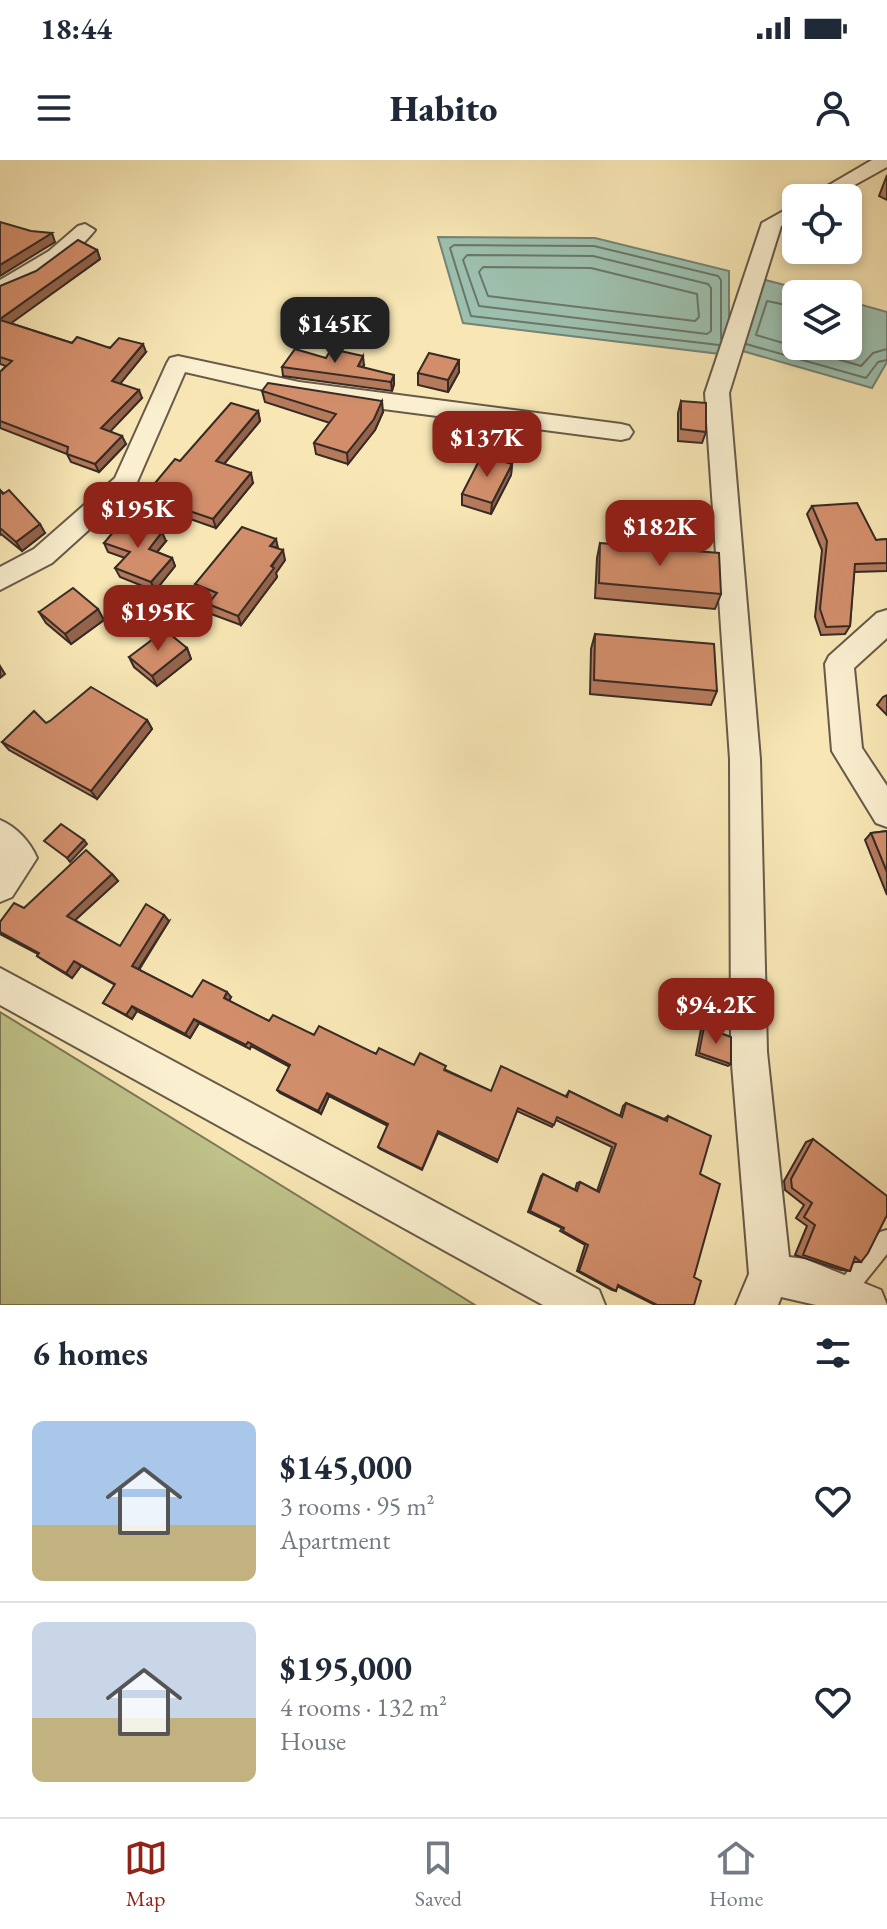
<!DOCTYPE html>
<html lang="en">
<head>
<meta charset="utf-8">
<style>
	body { margin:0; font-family:"EB Garamond",serif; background:#f6f6f7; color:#1f2937; height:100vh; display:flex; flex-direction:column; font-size:30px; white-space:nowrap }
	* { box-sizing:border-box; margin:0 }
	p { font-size:26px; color:#747a83 }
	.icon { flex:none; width:44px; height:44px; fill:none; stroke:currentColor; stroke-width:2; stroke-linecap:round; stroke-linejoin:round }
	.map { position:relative; height:1145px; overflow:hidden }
	.sheet { display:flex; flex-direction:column; background:#fff; flex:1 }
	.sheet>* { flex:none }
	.tools { position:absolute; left:782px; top:24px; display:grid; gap:16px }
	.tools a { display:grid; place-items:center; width:80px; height:80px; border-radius:12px; background:#fff; box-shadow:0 4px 12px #0003; font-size:40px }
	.price { position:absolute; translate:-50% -68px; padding:0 18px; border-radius:16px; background:#8f2418; color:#fff; font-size:26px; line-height:52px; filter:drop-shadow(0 2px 4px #0008) }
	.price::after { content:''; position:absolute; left:50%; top:48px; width:24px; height:18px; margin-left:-12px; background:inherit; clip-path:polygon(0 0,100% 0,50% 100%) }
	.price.on { background:#222; color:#fff }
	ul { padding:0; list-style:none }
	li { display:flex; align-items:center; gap:24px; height:200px; padding:0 32px }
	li+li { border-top:2px solid #e0e1e3 }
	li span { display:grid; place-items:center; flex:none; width:224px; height:160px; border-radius:12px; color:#555 }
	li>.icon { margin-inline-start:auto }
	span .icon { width:96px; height:96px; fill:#fffc; stroke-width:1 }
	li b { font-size:34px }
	h2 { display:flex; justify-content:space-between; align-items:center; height:96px; padding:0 32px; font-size:34px }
	.status { display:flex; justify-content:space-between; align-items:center; height:56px; padding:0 40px; background:#fff; direction:ltr }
	.status svg { height:22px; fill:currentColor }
	header { display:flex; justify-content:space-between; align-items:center; height:104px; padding:0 32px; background:#fff; font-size:36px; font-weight:800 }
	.tabs { display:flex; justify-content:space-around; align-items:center; height:112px; border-top:2px solid #e0e1e3; background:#fff; font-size:22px; color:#747a83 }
	.tabs a { display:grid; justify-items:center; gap:4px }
	.tabs .on { color:#8f2418 }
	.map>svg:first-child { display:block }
	.green { fill:#c0c48b; stroke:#7c7858; stroke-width:2 }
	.water { fill:#9dc0ae; stroke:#748477; stroke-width:2 }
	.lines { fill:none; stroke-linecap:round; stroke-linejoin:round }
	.shore { stroke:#6a766a; stroke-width:2 }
	.lane-casing { stroke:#675a49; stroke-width:4 }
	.street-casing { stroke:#675a49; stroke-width:4 }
	.lane { fill:#faefcf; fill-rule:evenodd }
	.street { fill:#faefcf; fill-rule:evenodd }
	.wall { fill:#b57a5c; stroke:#372b25; stroke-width:2 }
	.shaded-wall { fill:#93634b; stroke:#372b25; stroke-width:2 }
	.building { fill:#d28e6b; stroke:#372b25; stroke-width:2 }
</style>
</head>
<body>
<div class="status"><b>18:44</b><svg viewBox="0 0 49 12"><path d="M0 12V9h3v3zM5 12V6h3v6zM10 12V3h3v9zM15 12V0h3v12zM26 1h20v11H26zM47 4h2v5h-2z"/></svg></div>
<header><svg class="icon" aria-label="menu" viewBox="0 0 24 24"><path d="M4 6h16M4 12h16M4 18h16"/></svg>Habito<svg class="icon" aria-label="person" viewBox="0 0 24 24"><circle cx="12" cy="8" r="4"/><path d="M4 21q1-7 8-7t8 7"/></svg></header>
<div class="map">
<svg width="887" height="1145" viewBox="0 0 887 1145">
	<rect width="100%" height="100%" fill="#f8e7b5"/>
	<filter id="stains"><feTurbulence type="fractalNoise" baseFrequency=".0025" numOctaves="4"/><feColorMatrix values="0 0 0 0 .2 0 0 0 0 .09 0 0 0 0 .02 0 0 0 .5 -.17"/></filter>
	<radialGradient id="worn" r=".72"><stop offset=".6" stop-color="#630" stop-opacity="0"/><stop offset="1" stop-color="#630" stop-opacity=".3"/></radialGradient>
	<!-- green -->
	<path class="green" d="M0,852L475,1145H0Z"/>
	<!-- water -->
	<g class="water">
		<path d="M438,77L595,78L729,111V195L463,163Z"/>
		<path d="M754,117L819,134H796V186H848V141L887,152V202L872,228L732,188Z"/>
	</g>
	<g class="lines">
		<!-- shore -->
		<g class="shore">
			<path d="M467,95L593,96L708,124L711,128V171L707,174L479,146L463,100Z"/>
			<path d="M483,107L591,108L697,134L699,157L695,161L488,136L479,112Z"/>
			<path d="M796,147L767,141L756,175L861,206L873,193L887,189"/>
			<path d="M746,184L866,218L878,202L887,200"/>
			<path d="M719,185L471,156L450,88L454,85L594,86L718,116L721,120V179"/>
		</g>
		<defs>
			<path id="lane" d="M887,1070V1094L850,1140L843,1143L836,1140L833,1133L836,1126L880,1072Z"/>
			<g id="street">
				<path d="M872,0H887V7L831,38H807Z"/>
				<path d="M796,44V58L781,66L729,233L760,599L767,892L789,1097L805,1099L881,1130L887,1145H816L781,1137L778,1145H736L749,1114L731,892L730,599L705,233L762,63Z"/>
				<path d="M85,64L95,70C76,95 30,127 0,134V120L49,91L78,66Z"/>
				<path d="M178,196L299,222L621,264L629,266L633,272L629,278L621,280L299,238L185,212L134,329L52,403L0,430V407L34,389L115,318L167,203L170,198Z"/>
				<path d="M887,450V478L854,508L862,588L887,626V667L876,663L832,591L825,504L829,496L877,453Z"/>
				<path d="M0,660C17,667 30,682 37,698L12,737L0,742Z"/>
				<path d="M0,808L599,1130L605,1145H543L0,845Z"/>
			</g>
		</defs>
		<!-- lane casing -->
		<use href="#lane" class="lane-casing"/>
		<!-- street casing -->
		<use href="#street" class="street-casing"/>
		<!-- lane -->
		<use href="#lane" class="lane"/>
		<!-- street -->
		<use href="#street" class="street"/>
	</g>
	<!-- wall -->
	<g class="wall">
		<path d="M887,15V40L879,36Z"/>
		<path d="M97,90L100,99L10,163L72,183L146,192L120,223L142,238L110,271L126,284L99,312L71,302L67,294L0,268V212L6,206L0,204V126Z"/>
		<path d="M326,198L364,205L363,207L394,224L392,231L283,216L282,207Z"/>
		<path d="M459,200V212L448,232L418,225V213Z"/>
		<path d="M262,231L383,252L375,270L348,304L316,294L314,283L330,263L265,242Z"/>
		<path d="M681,241L706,272L702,283L678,281V253Z"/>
		<path d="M258,251L260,261L224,304L253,323L216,368L167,351L163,342L169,336L158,332L155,323L180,301Z"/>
		<path d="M512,304L511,315L491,354L462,345V334Z"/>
		<path d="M0,330L45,373L22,391L1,374L0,375Z"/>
		<path d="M812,346L876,380L887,379V411L854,412L850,466L845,474L821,475L815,457L822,390L807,354Z"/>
		<path d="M166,381L157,392L172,398L175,406L155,431L120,417L115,408L125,398L108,392L104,383Z"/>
		<path d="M600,383L721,434L715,449L595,438L597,398Z"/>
		<path d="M278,389L285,400L276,413L277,417L241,465L211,454L208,444L212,439L198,433L195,424Z"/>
		<path d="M39,452L104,460L71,484L46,463Z"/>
		<path d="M595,474L717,531L711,545L590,534L591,489Z"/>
		<path d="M187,488L191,499L157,526L134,507L129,497Z"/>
		<path d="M887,535V555L877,545L883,537Z"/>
		<path d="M147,560L152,569L97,639L9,590L2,582L46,563Z"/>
		<path d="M887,671V735L865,680L871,673Z"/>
		<path d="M112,714L118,721L75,760L120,786L169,761L139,810L192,837H231L229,841L269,861L414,905L446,910L491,931L566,936L569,931L620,956L623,946L626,943L664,959L668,956L700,1014L694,1117V1145H655L617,1126L616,1131L612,1130L577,1111L585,1085L560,1071L562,1068L528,1052L541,1016L543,1014L575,1030L577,1023L580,1022L597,1031L612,987L556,960L552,967L517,951L497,1002L438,973L422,1010L380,989L378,987L388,966L329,936L321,954L280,933L277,930L290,907L251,886L250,889L199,863L190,878L137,851L132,859L103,843L115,825L81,806L72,818L44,801L37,796L38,794L0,774V762L24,748Z"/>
		<path d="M704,867L731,904L728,906L696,895L701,869Z"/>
		<path d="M813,979L861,1102H853L850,1111L841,1110L795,1095L807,1066L796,1058L804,1045L785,1030L784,1021L806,982Z"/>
	</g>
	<!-- shaded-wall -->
	<g class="shaded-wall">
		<path d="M52,73L55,82L0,116V105Z"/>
		<path d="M97,90L100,99L3,169L0,163V159Z"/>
		<path d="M143,184L146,192L116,229L112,221Z"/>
		<path d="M363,196L364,205L359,215L358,206Z"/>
		<path d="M459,200V212L448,232V220Z"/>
		<path d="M394,215V224L392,231L391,222Z"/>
		<path d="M139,230L142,238L105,277L101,268Z"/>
		<path d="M382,241L383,252L375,270L348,304L347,293Z"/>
		<path d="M258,251L260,261L219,310L216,301Z"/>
		<path d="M122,276L126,284L99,312L95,304Z"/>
		<path d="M512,304L511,315L491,354L492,343Z"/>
		<path d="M251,313L253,323L216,368L213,359Z"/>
		<path d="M40,364L45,373L22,391L16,382Z"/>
		<path d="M162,372L166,381L152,398L149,389Z"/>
		<path d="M276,379L278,388L270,386Z"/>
		<path d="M283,390L285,400L276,413L277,417L241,465L238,456Z"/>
		<path d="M172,398L175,406L155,431L151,422Z"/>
		<path d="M98,449L104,460L71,484L65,474Z"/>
		<path d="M187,488L191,499L157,526L152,516Z"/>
		<path d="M0,506L5,514L0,518Z"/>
		<path d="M147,560L152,569L97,639L91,631Z"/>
		<path d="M84,680L87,684L70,702L67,698Z"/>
		<path d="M112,714L118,721L73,762L67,756Z"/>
		<path d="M164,755L169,761L137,811L132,806Z"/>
		<path d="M74,801L81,806L72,818L66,813Z"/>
		<path d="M227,832L231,837L228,843L224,838Z"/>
		<path d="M132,846L137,851L132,859L126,855Z"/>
		<path d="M194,859L199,863L190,878L185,874Z"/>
		<path d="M327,933L329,936L321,954L318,951Z"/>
	</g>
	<!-- building -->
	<g class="building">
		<path d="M0,62L31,71L52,73L0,105Z"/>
		<path d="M78,80L97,90L0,159V126L36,111Z"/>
		<path d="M0,160L72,183L77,177L110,188L119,178L143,184L112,221L139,230L101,268L122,276L95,304L67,294L68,287L0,261V212L12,201L0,197Z"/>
		<path d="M295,189L326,198L331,189L363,196L358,206L394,215L391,222L282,207Z"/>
		<path d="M429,193L459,200L448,220L418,213Z"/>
		<path d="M268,223L382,241L374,259L347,293L314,283L336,254L262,231Z"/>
		<path d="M681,241L706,243V272L681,269Z"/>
		<path d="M231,243L258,251L216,301L251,313L213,359L163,342L174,330L155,323L175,299L180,301Z"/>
		<path d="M482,295L512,304L492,343L462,334Z"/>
		<path d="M0,330L3,334L9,330L40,364L16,382L0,368Z"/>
		<path d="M857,343L876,380L887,379V403L855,404L850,466L826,467L820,449L827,381L812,346Z"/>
		<path d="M124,359L162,372L149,389L172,398L151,422L115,408L130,392L104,383Z"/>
		<path d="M242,367L276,379L270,386L283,390L271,406L274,408L238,456L208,444L217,433L195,424Z"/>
		<path d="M600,383L719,393L721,434L599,423Z"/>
		<path d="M73,428L98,449L65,474L39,452Z"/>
		<path d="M165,470L187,488L152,516L129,497Z"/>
		<path d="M595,474L714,484L717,531L594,520Z"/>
		<path d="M91,527L147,560L91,631L2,582L34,551L46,563L50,561Z"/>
		<path d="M61,664L84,680L67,698L44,681Z"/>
		<path d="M887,671V712L871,673Z"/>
		<path d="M86,690L112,714L67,756L120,786L146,744L164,755L132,806L192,837L203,820L227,832L224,838L269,861L273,855L314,875L319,866L376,894L379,888L414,905L420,893L446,906L444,910L491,931L501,906L567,937L569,931L622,957L626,943L667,961L668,956L711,976L700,1014L720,1024L694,1117L701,1121L694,1145H657L618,1125L616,1131L579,1111L588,1085L563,1071L564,1068L530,1051L543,1014L577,1031L580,1022L599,1032L616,984L557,957L554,965L518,948L498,1000L438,971L422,1009L378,987L388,964L327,933L318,951L277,930L290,905L248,882L246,885L194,859L185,874L132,846L126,855L103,843L115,824L74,801L66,813L37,796L39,793L0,772V762L14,743L24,748Z"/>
		<path d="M704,867L731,877V904L699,893Z"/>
		<path d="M813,979L887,1036V1055L868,1093L861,1102L855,1097L850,1111L803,1095L815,1065L804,1057L812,1043L792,1028L791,1019Z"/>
	</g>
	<rect width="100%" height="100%" filter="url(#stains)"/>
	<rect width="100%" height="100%" fill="url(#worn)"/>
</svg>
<div class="tools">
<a><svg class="icon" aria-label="locate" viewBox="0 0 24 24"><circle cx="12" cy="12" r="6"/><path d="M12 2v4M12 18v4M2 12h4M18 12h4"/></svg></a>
<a><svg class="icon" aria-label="layers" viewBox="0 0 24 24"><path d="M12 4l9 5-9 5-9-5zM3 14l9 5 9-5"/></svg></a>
</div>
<b class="price on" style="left:335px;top:205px">$145K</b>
<b class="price" style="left:487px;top:319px">$137K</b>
<b class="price" style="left:138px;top:390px">$195K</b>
<b class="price" style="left:660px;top:408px">$182K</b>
<b class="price" style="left:158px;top:493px">$195K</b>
<b class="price" style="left:716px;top:886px">$94.2K</b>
</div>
<section class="sheet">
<h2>6 homes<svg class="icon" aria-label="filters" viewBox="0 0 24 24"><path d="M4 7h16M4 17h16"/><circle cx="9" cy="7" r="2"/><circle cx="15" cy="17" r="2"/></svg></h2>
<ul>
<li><span style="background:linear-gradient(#a9c7e8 65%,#c2b280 0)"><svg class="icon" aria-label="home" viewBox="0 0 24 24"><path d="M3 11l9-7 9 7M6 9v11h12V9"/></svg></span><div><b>$145,000</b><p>3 rooms · 95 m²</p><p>Apartment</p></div><svg class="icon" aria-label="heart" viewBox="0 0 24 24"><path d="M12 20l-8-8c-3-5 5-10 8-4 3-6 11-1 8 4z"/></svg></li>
<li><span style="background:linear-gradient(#c9d6e8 60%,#c2b280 0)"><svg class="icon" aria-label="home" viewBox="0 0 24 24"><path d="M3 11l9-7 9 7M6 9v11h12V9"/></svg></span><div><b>$195,000</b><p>4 rooms · 132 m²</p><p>House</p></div><svg class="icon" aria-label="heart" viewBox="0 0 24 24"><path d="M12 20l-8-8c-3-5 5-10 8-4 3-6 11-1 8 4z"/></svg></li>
</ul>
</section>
<nav class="tabs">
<a class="on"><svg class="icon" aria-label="map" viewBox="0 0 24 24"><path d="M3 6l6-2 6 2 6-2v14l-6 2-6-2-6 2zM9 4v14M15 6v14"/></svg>Map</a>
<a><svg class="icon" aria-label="saved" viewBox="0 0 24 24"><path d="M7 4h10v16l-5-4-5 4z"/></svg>Saved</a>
<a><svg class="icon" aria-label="home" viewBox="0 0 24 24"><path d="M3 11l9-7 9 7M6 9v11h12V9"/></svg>Home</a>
</nav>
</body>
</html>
